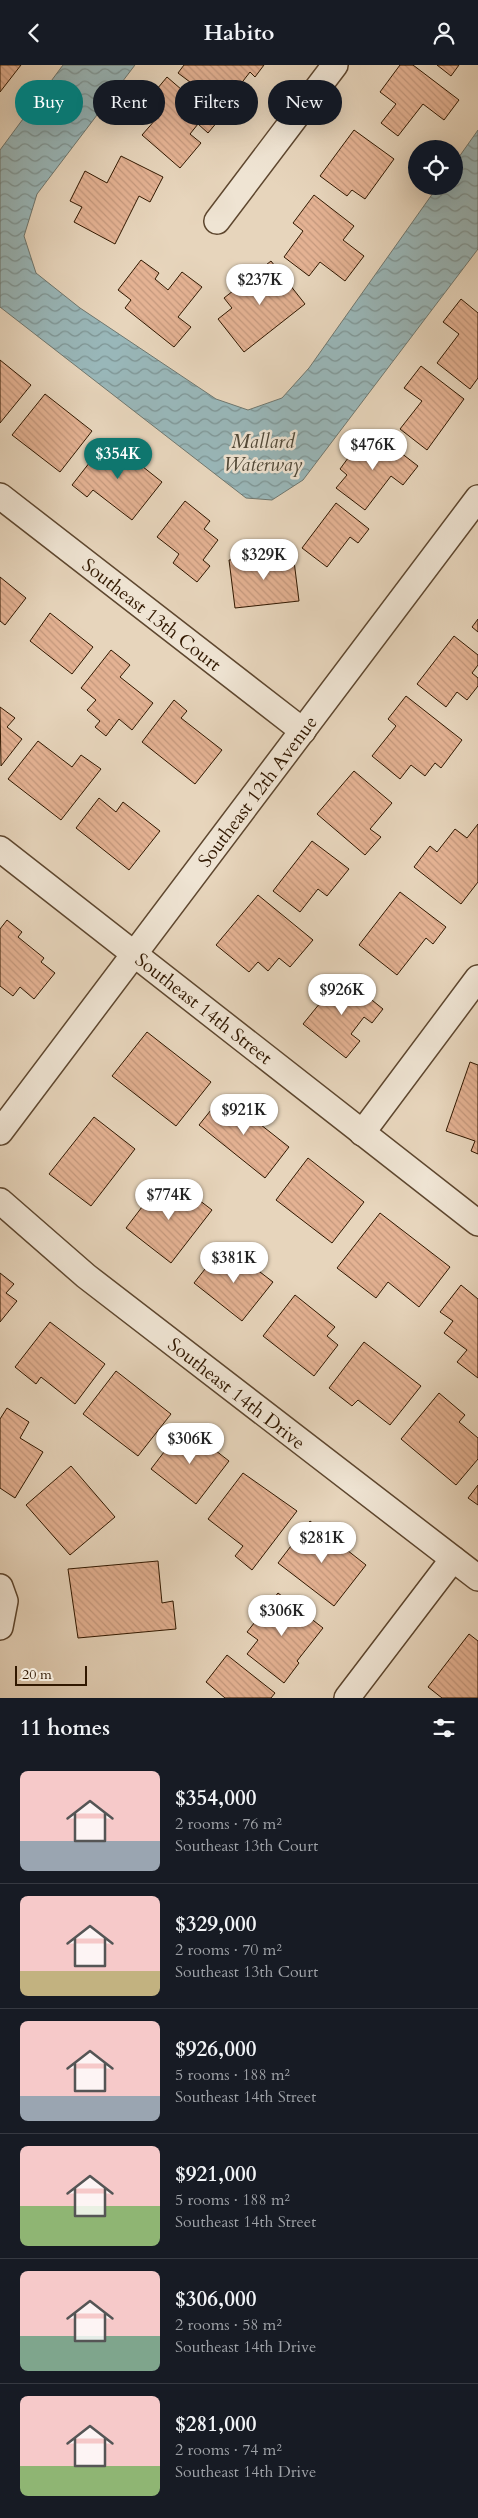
<!DOCTYPE html>
<html lang="en">
<head>
<meta charset="utf-8">
<style>
	body { margin:0; font-family:Cardo,serif; background:#20242c; color:#f1f3f6; height:100vh; display:flex; flex-direction:column; font-size:19px; white-space:nowrap }
	* { box-sizing:border-box; margin:0 }
	p { font-size:16px; color:#9ea1a6 }
	.icon { flex:none; width:28px; height:28px; fill:none; stroke:currentColor; stroke-width:2; stroke-linecap:round; stroke-linejoin:round }
	.map { position:relative; height:1633px; overflow:hidden }
	.side { display:flex; flex-direction:column; background:#171b24; flex:1 }
	.side>* { flex:none }
	.hud { position:absolute; left:15px; top:15px; width:449px; height:45px; display:flex; gap:10px }
	.controls { position:absolute; left:408px; top:75px; display:grid; gap:10px }
	.controls a { display:grid; place-items:center; width:55px; height:55px; border-radius:50%; background:#171b24; box-shadow:0 5px 20px #0002; font-size:25px }
	.scale { position:absolute; left:15px; bottom:12px; width:72px; box-sizing:border-box; padding-left:5px; border:2px solid #311800; border-top:0; font-size:14px; line-height:18px; white-space:nowrap; color:#311800; -webkit-text-stroke:4px #efe4d3; paint-order:stroke }
	.price { position:absolute; translate:-50% -42px; padding:0 11px; border-radius:18px; background:#fff; color:#222; font-size:16px; line-height:32px; filter:drop-shadow(0 1px 2px #0008) }
	.price::after { content:''; position:absolute; left:50%; top:30px; width:15px; height:11px; margin-left:-8px; background:inherit; clip-path:polygon(0 0,100% 0,50% 100%) }
	.price.current { background:#0f766e; color:#fff }
	ul { padding:0; list-style:none }
	li { display:flex; align-items:center; gap:15px; height:125px; padding:0 20px }
	li+li { border-top:1px solid #363941 }
	li span { display:grid; place-items:center; flex:none; width:140px; height:100px; border-radius:8px; color:#555 }
	li>.icon { margin-inline-start:auto }
	span .icon { width:60px; height:60px; fill:#fffc; stroke-width:1 }
	li b { font-size:21px }
	h2 { display:flex; justify-content:space-between; align-items:center; height:60px; padding:0 20px; font-size:21px }
	.tag { padding:0 18px; border-radius:22px; background:#171b24; box-shadow:0 5px 20px #0002; font-size:18px; line-height:45px }
	.tag.current { background:#0f766e; color:#fff }
	header { display:flex; justify-content:space-between; align-items:center; height:65px; padding:0 20px; background:#171b24; font-size:22px; font-weight:800 }
	.map>svg:first-child { display:block }
	.water { fill:url(#water-waves); stroke:#6f776f }
	.building { fill:url(#building-back-hatch); stroke:#311800 }
	.lines { fill:none; stroke-linecap:round; stroke-linejoin:round }
	.minor-casing { stroke:#5e472f; stroke-width:28 }
	.minor { stroke:#efe4d3; stroke-width:25 }
	.labels { text-anchor:middle; stroke-width:5; stroke-linejoin:round; paint-order:stroke }
	.street-label { font-size:19px; fill:#311800; stroke:#efe4d3 }
	.water-label { font-size:20px; font-style:italic; fill:#504838; stroke:#efe4d3 }
</style>
</head>
<body>
<header><svg class="icon" aria-label="back" viewBox="0 0 24 24"><path d="M15 5l-7 7 7 7"/></svg>Habito<svg class="icon" aria-label="person" viewBox="0 0 24 24"><circle cx="12" cy="8" r="4"/><path d="M4 21q1-7 8-7t8 7"/></svg></header>
<div class="map">
<svg width="478" height="1633" viewBox="0 0 478 1633">
	<defs>
		<pattern id="water-waves" width="16" height="10" patternUnits="userSpaceOnUse" patternTransform="scale(1.25)"><rect width="16" height="10" fill="#99b7b9"/><path d="M0 5q4-4 8 0t8 0" fill="none" stroke="#7d9494"/></pattern>
		<pattern id="building-back-hatch" width="6" height="6" patternUnits="userSpaceOnUse" patternTransform="scale(1.25)"><rect width="6" height="6" fill="#e4b293"/><path d="M-1 5l2 2M0 0l6 6M5-1l2 2" fill="none" stroke="#c4987d"/></pattern>
	</defs>
	<rect width="100%" height="100%" fill="#e7d5bc"/>
	<filter id="stains"><feTurbulence type="fractalNoise" baseFrequency=".004" numOctaves="4"/><feColorMatrix values="0 0 0 0 .2 0 0 0 0 .09 0 0 0 0 .02 0 0 0 .5 -.17"/></filter>
	<radialGradient id="worn" r=".72"><stop offset=".6" stop-color="#630" stop-opacity="0"/><stop offset="1" stop-color="#630" stop-opacity=".3"/></radialGradient>
	<!-- water -->
	<path class="water" d="M63,0H135L37,129L24,171L36,208L80,243L216,334L248,345L282,333L309,303L438,121H454V99L478,65V184L303,415L272,435L246,433L0,242V85Z"/>
	<!-- building -->
	<g class="building">
		<path d="M0,0H21L0,27Z"/>
		<path d="M184,0H264L255,12L250,7L223,42L178,8Z"/>
		<path d="M400,0H413L459,35L444,55L423,39L398,71L381,58L396,39L380,27Z"/>
		<path d="M437,0H459L451,11Z"/>
		<path d="M167,12L218,56L208,68L198,59L190,69L201,78L180,103L142,70L156,54L142,42Z"/>
		<path d="M354,65L394,94L365,134L352,125L347,131L320,111Z"/>
		<path d="M121,91L163,112L150,137L139,131L115,179L74,157L82,142L70,136L85,106L107,118Z"/>
		<path d="M314,130L354,161L343,175L364,191L345,216L320,197L309,211L284,192L303,166L293,158Z"/>
		<path d="M141,195L159,208L155,214L168,225L182,207L202,222L178,252L191,262L174,282L125,243L131,235L118,225Z"/>
		<path d="M271,196L305,239L244,287L218,254L232,243L224,233Z"/>
		<path d="M461,234L478,248V313L470,324L437,298L459,269L443,257Z"/>
		<path d="M0,295L31,320L0,358Z"/>
		<path d="M421,301L464,334L427,385L400,364L422,336L404,323Z"/>
		<path d="M45,329L92,366L60,407L12,370Z"/>
		<path d="M379,371L418,401L403,420L391,411L365,445L336,423L347,410L340,404L359,378L368,385Z"/>
		<path d="M108,374L162,417L132,455L93,425L87,432L72,420Z"/>
		<path d="M185,436L210,456L204,464L218,475L203,495L210,501L197,517L173,498L179,489L157,472Z"/>
		<path d="M336,438L369,464L358,478L350,472L327,502L302,483Z"/>
		<path d="M293,488L299,536L235,543L229,495Z"/>
		<path d="M0,512L26,533L5,560L0,556Z"/>
		<path d="M50,548L93,582L72,609L30,576Z"/>
		<path d="M478,554V567L472,562Z"/>
		<path d="M454,571L478,590V600L472,608L478,613V621L467,635L457,627L446,642L417,619Z"/>
		<path d="M111,585L130,600L120,612L153,638L132,665L119,654L106,671L95,662L100,656L87,645L96,635L81,623Z"/>
		<path d="M406,631L462,675L441,703L435,698L425,711L411,700L400,714L372,691L396,661L388,654Z"/>
		<path d="M174,635L187,646L181,653L222,685L195,719L142,677Z"/>
		<path d="M0,642L15,653L7,662L22,674L1,701Z"/>
		<path d="M38,676L72,702L81,690L101,704L61,755L8,714Z"/>
		<path d="M354,706L392,738L370,764L381,772L365,790L317,749Z"/>
		<path d="M99,733L116,747L123,737L160,766L129,805L76,763Z"/>
		<path d="M478,759V817L461,839L414,802L430,781L437,787L455,764L467,773Z"/>
		<path d="M312,776L349,804L327,831L318,824L300,847L273,826Z"/>
		<path d="M400,827L446,862L433,879L426,873L397,910L359,880Z"/>
		<path d="M258,830L313,875L290,902L279,893L268,906L258,897L249,907L216,880Z"/>
		<path d="M7,855L22,867L18,872L44,893L41,897L55,908L34,934L20,922L13,931L0,921V864Z"/>
		<path d="M342,911L383,944L372,958L364,952L351,969L360,976L346,993L303,959Z"/>
		<path d="M147,967L211,1017L176,1061L112,1011Z"/>
		<path d="M470,997L478,1000V1089L471,1086L475,1076L446,1066Z"/>
		<path d="M223,1030L289,1082L265,1113L199,1060Z"/>
		<path d="M94,1052L135,1084L91,1141L49,1109Z"/>
		<path d="M308,1093L364,1137L332,1178L276,1135Z"/>
		<path d="M158,1121L173,1133L182,1122L212,1145L171,1198L126,1163Z"/>
		<path d="M380,1148L450,1202L419,1242L388,1217L376,1233L337,1203Z"/>
		<path d="M234,1187L273,1217L242,1256L194,1218L216,1190L226,1197Z"/>
		<path d="M0,1208L14,1219L6,1228L17,1236L0,1257Z"/>
		<path d="M461,1220L478,1234V1313L457,1297L467,1285L444,1268L453,1256L440,1247Z"/>
		<path d="M295,1230L335,1262L327,1271L338,1280L314,1311L263,1271Z"/>
		<path d="M50,1257L105,1299L75,1339L41,1312L36,1319L15,1302Z"/>
		<path d="M364,1277L421,1321L390,1360L358,1335L352,1341L329,1323Z"/>
		<path d="M116,1306L171,1349L138,1391L83,1349Z"/>
		<path d="M439,1328L465,1350L459,1357L478,1373V1394L456,1420L401,1374Z"/>
		<path d="M7,1343L29,1357L20,1373L43,1387L15,1433L0,1423V1354Z"/>
		<path d="M184,1361L229,1396L196,1439L151,1404Z"/>
		<path d="M71,1401L115,1452L70,1490L26,1440Z"/>
		<path d="M243,1408L297,1446L252,1505L235,1491L243,1481L208,1454Z"/>
		<path d="M478,1420V1440L468,1433Z"/>
		<path d="M310,1456L366,1500L334,1541L278,1498Z"/>
		<path d="M158,1496L162,1538L173,1536L176,1564L78,1573L68,1504Z"/>
		<path d="M278,1528L323,1563L297,1596L299,1598L284,1618L247,1589L258,1575L247,1567Z"/>
		<path d="M469,1569L478,1576V1633H442L428,1622Z"/>
		<path d="M227,1590L275,1628L271,1633H225L206,1617Z"/>
	</g>
	<g class="lines">
		<defs>
			<g id="minor">
				<path d="M217,156L335,0"/>
				<path d="M0,431L303,666"/>
				<path d="M0,784L478,1158"/>
				<path d="M0,1067L478,433"/>
				<path d="M362,1068L478,913"/>
				<path d="M0,1136L86,1211L478,1513"/>
				<path d="M0,1522L5,1536L0,1562"/>
				<path d="M347,1633L453,1494"/>
			</g>
		</defs>
		<!-- minor casing -->
		<use href="#minor" class="minor-casing"/>
		<!-- minor -->
		<use href="#minor" class="minor"/>
	</g>
	<g class="labels">
		<!-- street labels -->
		<g class="street-label">
			<text transform="translate(152 549) rotate(38)" y="7">Southeast 13th Court</text>
			<text transform="translate(257 726) rotate(-53)" y="7">Southeast 12th Avenue</text>
			<text transform="translate(204 943) rotate(38)" y="7">Southeast 14th Street</text>
			<text transform="translate(237 1328) rotate(38)" y="7">Southeast 14th Drive</text>
		</g>
		<!-- water labels -->
		<g class="water-label">
			<text x="263" y="383">Mallard<tspan x="263" dy="23">Waterway</tspan></text>
		</g>
	</g>
	<rect width="100%" height="100%" filter="url(#stains)"/>
	<rect width="100%" height="100%" fill="url(#worn)"/>
</svg>
<div class="controls">
<a><svg class="icon" aria-label="locate" viewBox="0 0 24 24"><circle cx="12" cy="12" r="6"/><path d="M12 2v4M12 18v4M2 12h4M18 12h4"/></svg></a>
</div>
<div class="scale">20 m</div>
<b class="price" style="left:260px;top:241px">$237K</b>
<b class="price" style="left:373px;top:406px">$476K</b>
<b class="price current" style="left:118px;top:415px">$354K</b>
<b class="price" style="left:264px;top:516px">$329K</b>
<b class="price" style="left:342px;top:951px">$926K</b>
<b class="price" style="left:244px;top:1071px">$921K</b>
<b class="price" style="left:169px;top:1156px">$774K</b>
<b class="price" style="left:234px;top:1219px">$381K</b>
<b class="price" style="left:190px;top:1400px">$306K</b>
<b class="price" style="left:322px;top:1499px">$281K</b>
<b class="price" style="left:282px;top:1572px">$306K</b>
<div class="hud">
<a class="tag current">Buy</a>
<a class="tag">Rent</a>
<a class="tag">Filters</a>
<a class="tag">New</a>
</div>
</div>
<section class="side">
<h2>11 homes<svg class="icon" aria-label="filters" viewBox="0 0 24 24"><path d="M4 7h16M4 17h16"/><circle cx="9" cy="7" r="2"/><circle cx="15" cy="17" r="2"/></svg></h2>
<ul>
<li><span style="background:linear-gradient(#f6c9c9 70%,#9aa5b1 0)"><svg class="icon" aria-label="home" viewBox="0 0 24 24"><path d="M3 11l9-7 9 7M6 9v11h12V9"/></svg></span><div><b>$354,000</b><p>2 rooms · 76 m²</p><p>Southeast 13th Court</p></div></li>
<li><span style="background:linear-gradient(#f6c9c9 75%,#c2b280 0)"><svg class="icon" aria-label="home" viewBox="0 0 24 24"><path d="M3 11l9-7 9 7M6 9v11h12V9"/></svg></span><div><b>$329,000</b><p>2 rooms · 70 m²</p><p>Southeast 13th Court</p></div></li>
<li><span style="background:linear-gradient(#f6c9c9 75%,#9aa5b1 0)"><svg class="icon" aria-label="home" viewBox="0 0 24 24"><path d="M3 11l9-7 9 7M6 9v11h12V9"/></svg></span><div><b>$926,000</b><p>5 rooms · 188 m²</p><p>Southeast 14th Street</p></div></li>
<li><span style="background:linear-gradient(#f6c9c9 60%,#8fb573 0)"><svg class="icon" aria-label="home" viewBox="0 0 24 24"><path d="M3 11l9-7 9 7M6 9v11h12V9"/></svg></span><div><b>$921,000</b><p>5 rooms · 188 m²</p><p>Southeast 14th Street</p></div></li>
<li><span style="background:linear-gradient(#f6c9c9 65%,#7fa58c 0)"><svg class="icon" aria-label="home" viewBox="0 0 24 24"><path d="M3 11l9-7 9 7M6 9v11h12V9"/></svg></span><div><b>$306,000</b><p>2 rooms · 58 m²</p><p>Southeast 14th Drive</p></div></li>
<li><span style="background:linear-gradient(#f6c9c9 70%,#8fb573 0)"><svg class="icon" aria-label="home" viewBox="0 0 24 24"><path d="M3 11l9-7 9 7M6 9v11h12V9"/></svg></span><div><b>$281,000</b><p>2 rooms · 74 m²</p><p>Southeast 14th Drive</p></div></li>
</ul>
</section>
</body>
</html>
